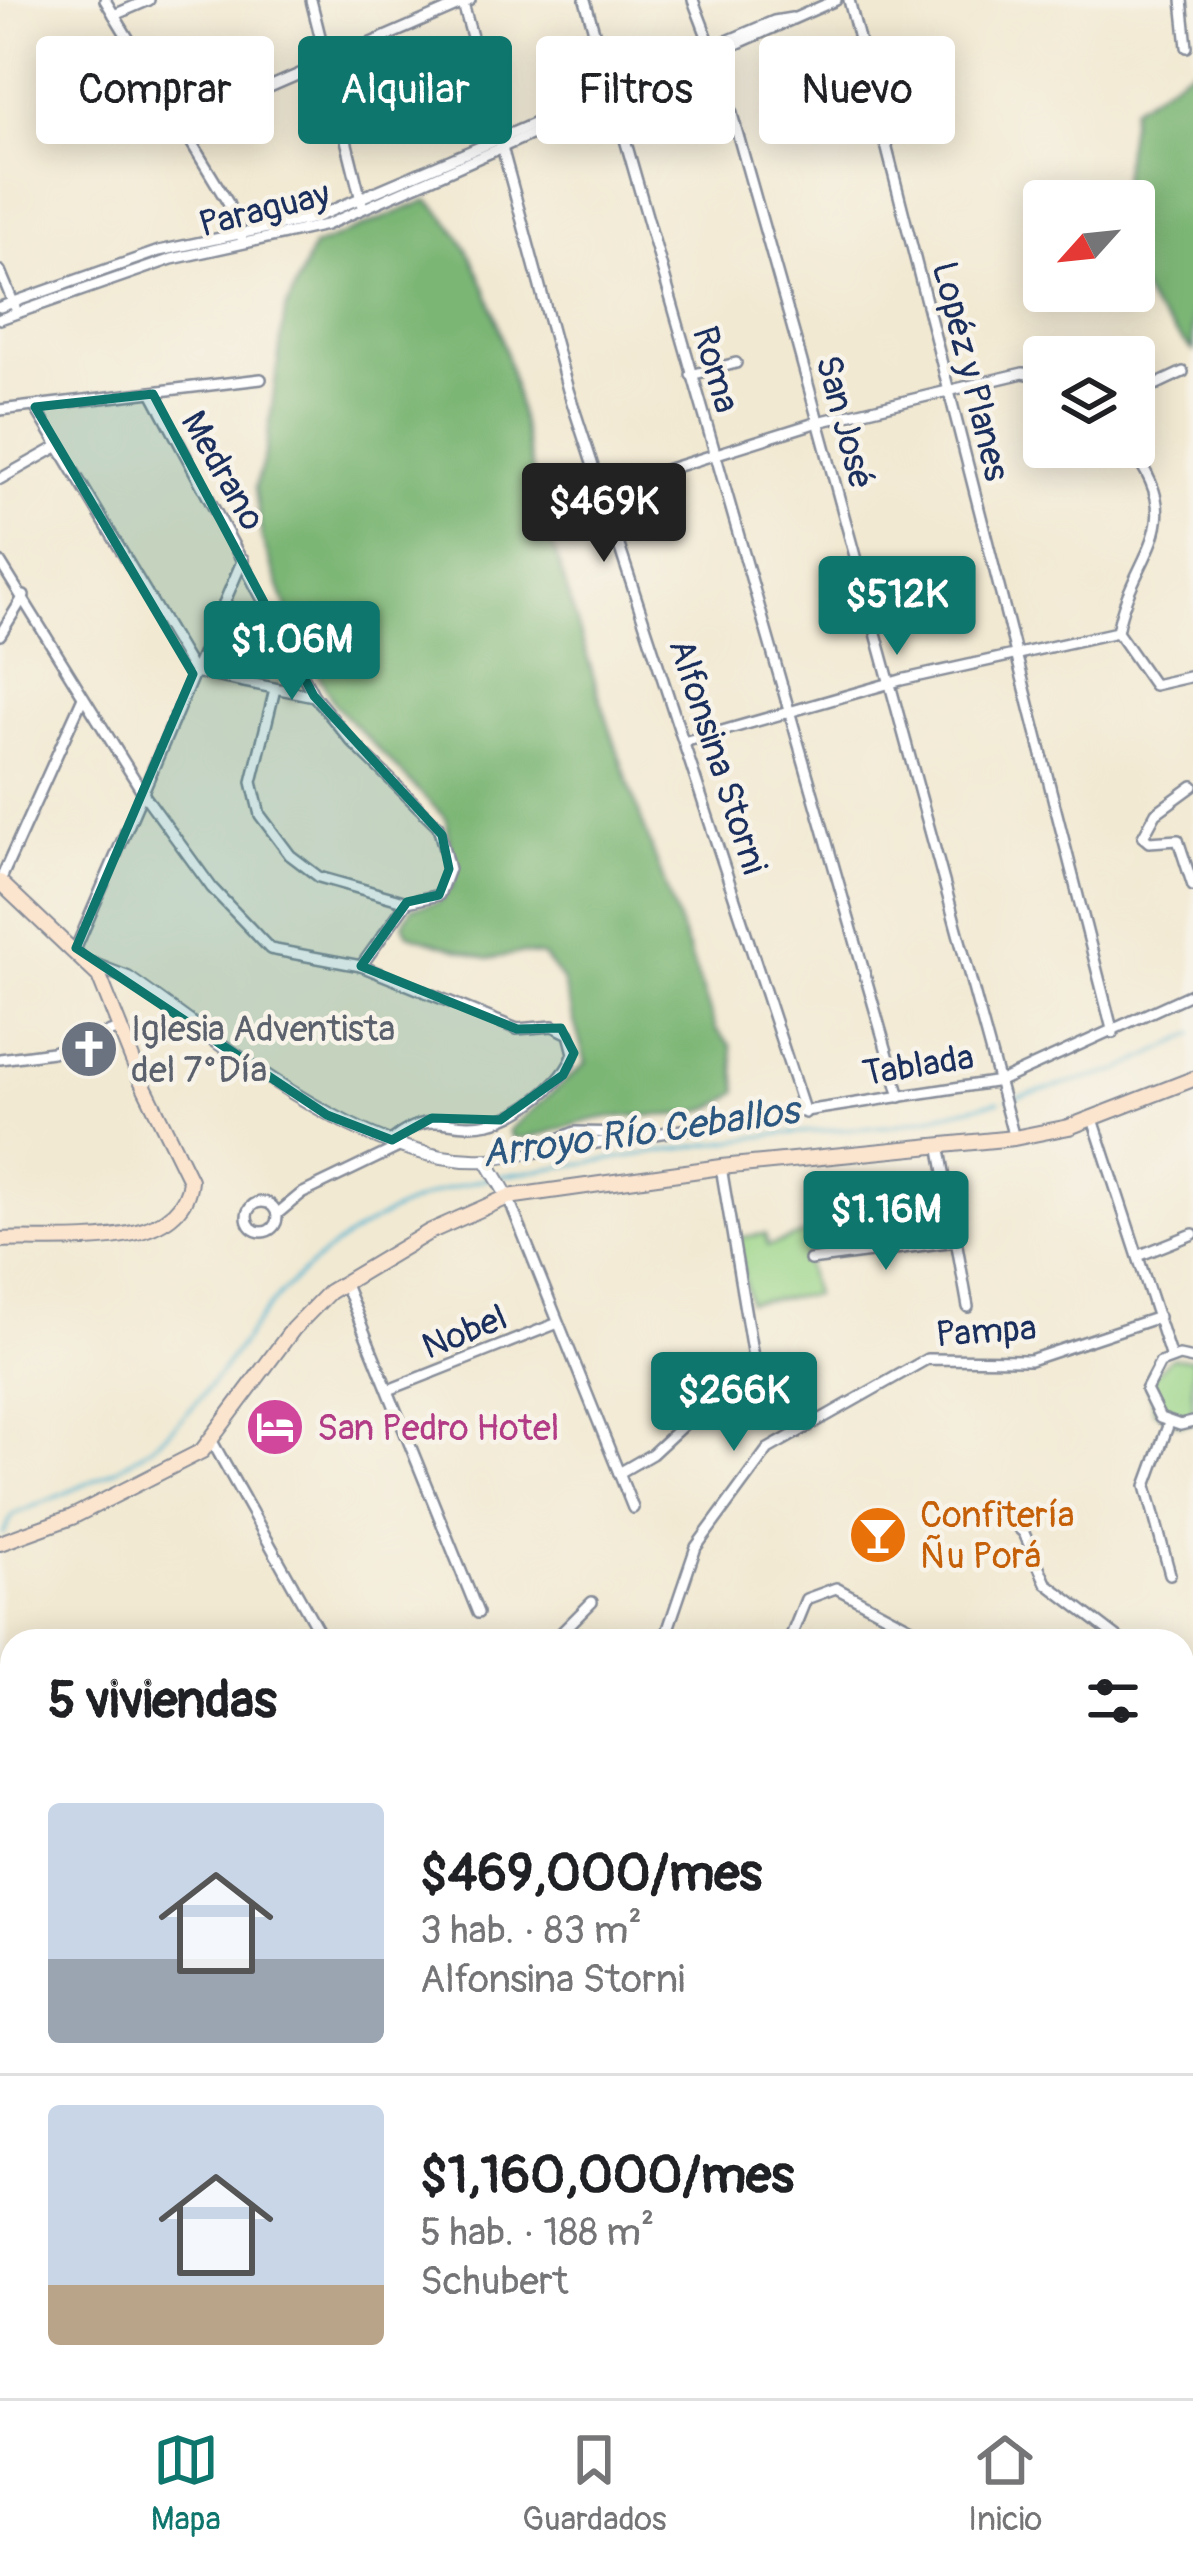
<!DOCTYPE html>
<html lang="es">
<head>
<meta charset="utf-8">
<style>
	body { margin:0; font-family:Pangolin,sans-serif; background:#f6f6f6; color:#202124; height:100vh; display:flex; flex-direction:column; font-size:45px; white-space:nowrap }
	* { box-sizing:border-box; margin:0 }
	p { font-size:39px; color:#757577 }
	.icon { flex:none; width:66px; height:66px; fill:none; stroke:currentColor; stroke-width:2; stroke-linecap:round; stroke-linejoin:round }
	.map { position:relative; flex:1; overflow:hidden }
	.sheet { position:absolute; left:0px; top:1629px; width:1194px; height:771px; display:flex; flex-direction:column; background:#fff; border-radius:36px 36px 0 0; box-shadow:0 6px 30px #0003 }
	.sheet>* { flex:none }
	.top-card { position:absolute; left:36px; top:36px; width:1122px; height:108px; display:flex; gap:24px }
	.needle { width:78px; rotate:243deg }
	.tools { position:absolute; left:1023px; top:180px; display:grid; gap:24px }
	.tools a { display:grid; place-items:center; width:132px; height:132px; border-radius:12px; background:#fff; box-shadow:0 6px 30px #0003; font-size:60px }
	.price { position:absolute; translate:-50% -102px; padding:0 27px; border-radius:12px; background:#0f766e; color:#fff; font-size:39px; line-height:78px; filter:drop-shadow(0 3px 6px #0008) }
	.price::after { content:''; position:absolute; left:50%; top:72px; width:36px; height:27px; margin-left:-18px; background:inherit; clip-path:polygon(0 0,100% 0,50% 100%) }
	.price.selected { background:#222; color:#fff }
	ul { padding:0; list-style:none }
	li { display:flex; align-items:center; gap:36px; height:300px; padding:0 48px }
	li+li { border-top:3px solid #e0e0e0 }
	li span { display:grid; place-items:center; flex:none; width:336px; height:240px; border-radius:12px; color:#555 }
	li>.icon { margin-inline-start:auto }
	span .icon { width:144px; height:144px; fill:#fffc; stroke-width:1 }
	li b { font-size:51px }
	h2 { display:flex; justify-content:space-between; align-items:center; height:144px; padding:0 48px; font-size:51px }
	.tag { padding:0 42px; border-radius:12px; background:#fff; box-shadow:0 6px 30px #0003; font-size:42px; line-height:108px }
	.tag.selected { background:#0f766e; color:#fff }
	.tabs { display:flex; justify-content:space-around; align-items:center; height:168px; border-top:3px solid #e0e0e0; background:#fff; font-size:33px; color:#757577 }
	.tabs a { display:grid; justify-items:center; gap:6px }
	.tabs .selected { color:#0f766e }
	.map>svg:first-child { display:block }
	.green { fill:#9bd589; stroke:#5b8274; stroke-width:3 }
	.forest { fill:#7cb675; stroke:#4c726a; stroke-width:3 }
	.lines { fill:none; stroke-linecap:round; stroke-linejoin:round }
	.stream { stroke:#52b4d1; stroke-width:3 }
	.minor-casing { stroke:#868c98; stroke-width:14 }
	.tertiary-casing { stroke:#868c98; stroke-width:16 }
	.secondary-casing { stroke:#868c98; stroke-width:18 }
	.minor { stroke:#fff; stroke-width:9 }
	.tertiary { stroke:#fff; stroke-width:12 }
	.secondary { stroke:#fce5cf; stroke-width:14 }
	.marked { fill:#0f766e; fill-opacity:0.2; stroke:#0f766e; stroke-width:9; stroke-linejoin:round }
	.labels { text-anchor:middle; stroke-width:9; stroke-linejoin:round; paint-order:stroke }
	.street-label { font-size:36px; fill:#1b2f5e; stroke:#f7f3e8 }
	.worship-label { font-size:36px; fill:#5b616d; stroke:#f7f3e8; text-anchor:start }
	.hotel-label { font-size:36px; fill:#b23c85; stroke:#f7f3e8; text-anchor:start }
	.food-label { font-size:36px; fill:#c56008; stroke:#f7f3e8; text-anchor:start }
	.water-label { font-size:39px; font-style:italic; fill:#2c5780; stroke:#f7f3e8 }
</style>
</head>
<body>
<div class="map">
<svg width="1193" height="2398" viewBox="0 0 1193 2398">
	<rect width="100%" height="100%" fill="#f7f3e8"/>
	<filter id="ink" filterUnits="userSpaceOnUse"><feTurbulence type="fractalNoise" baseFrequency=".00833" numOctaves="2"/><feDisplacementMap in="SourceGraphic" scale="24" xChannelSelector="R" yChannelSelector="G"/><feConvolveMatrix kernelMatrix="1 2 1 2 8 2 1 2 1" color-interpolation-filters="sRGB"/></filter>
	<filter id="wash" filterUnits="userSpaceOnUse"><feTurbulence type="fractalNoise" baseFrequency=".004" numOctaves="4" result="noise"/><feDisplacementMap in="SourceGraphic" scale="48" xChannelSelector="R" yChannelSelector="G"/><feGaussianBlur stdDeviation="2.7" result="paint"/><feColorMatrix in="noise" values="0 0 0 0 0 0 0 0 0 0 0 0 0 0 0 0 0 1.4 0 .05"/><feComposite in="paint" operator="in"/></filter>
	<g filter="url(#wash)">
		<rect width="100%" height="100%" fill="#f2e9d2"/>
		<!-- green -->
		<g class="green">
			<path d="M812,1231L816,1252L804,1255L814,1295L749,1302L736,1238L765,1234L768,1246Z"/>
			<path d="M1171,1358L1193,1359V1422L1180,1425L1153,1410L1148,1380Z"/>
		</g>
		<!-- forest -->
		<g class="forest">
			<path d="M1193,67V351L1152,308L1134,273V201H1119L1132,108Z"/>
			<path d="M428,200C498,261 512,390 534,476C552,546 575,616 596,685C632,801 677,914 716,1029L731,1046L738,1091C702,1126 651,1111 604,1118C573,1122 545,1138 513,1138L509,1130L586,1063L562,980L543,956L521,953L488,959L408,934L403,923L412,908L439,902L453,886L447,820L335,705L298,638L262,540L255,488L266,451L285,312L313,247Z"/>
		</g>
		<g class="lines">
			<!-- stream -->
			<g class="stream">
				<path d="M1008,1099L1118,1071L1193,1034"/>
				<path d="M500,1176L777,1134L892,1126L999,1101"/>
				<path d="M3,1534L13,1515C54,1497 101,1481 138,1456C187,1424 220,1372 254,1326C310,1250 397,1197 490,1178"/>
			</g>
		</g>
	</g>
	<g filter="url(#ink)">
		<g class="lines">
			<defs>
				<g id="minor">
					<path d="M105,0L228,203L242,238"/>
					<path d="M311,0L362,204"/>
					<path d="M462,0L568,390L805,1113"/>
					<path d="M585,0L900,1097"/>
					<path d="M693,0L719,68L797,344L1014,1138"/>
					<path d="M849,0L1113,1033"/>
					<path d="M1182,0L1187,47"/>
					<path d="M114,15L149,0"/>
					<path d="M182,125L470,0"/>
					<path d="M0,271L15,307"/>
					<path d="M0,307L159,251L314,218L774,21L792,18"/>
					<path d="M0,319L172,259L326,225L836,0"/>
					<path d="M691,375L736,363"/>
					<path d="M153,394L314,696L352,742L438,826L449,869L439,895L407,902L361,966"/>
					<path d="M1134,395L1183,372"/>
					<path d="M35,407L194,672L314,696"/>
					<path d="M0,410L261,379"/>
					<path d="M1129,447C1193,528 1132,551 1117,632L1154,685L1193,676"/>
					<path d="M0,479L57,447"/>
					<path d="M602,490L818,422L1023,373L1044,377"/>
					<path d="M0,562L145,796L212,888L270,949L361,966L517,1029L553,1026L569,1034L574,1053C565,1082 520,1117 489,1123C446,1132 436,1106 392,1140"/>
					<path d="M0,635L24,596"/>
					<path d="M275,689L252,782L260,815L290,855L319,877L407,902"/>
					<path d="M687,741L901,680L1117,632"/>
					<path d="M1193,786L1156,813L1143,837L1149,842L1178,840L1193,886"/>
					<path d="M0,881L83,697"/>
					<path d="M76,948L243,559"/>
					<path d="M0,1059L52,1052L119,1029"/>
					<path d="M1093,1119L1171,1358"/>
					<path d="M939,1144L968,1307"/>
					<path d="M542,1146L575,1132L630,1133"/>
					<path d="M486,1160L1000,1081L1193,993"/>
					<path d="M508,1197L633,1508"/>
					<circle cx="262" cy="1217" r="15"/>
					<path d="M277,1214L301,1194L403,1145"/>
					<path d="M1138,1256L1193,1234"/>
					<path d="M810,1260L956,1241"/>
					<path d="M344,1282L478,1613"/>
					<path d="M1193,1359L1179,1356L1160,1363L1146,1390L1160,1418L1180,1425L1193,1422"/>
					<path d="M391,1389L558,1323"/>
					<path d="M1169,1423L1146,1486L1170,1574"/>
					<path d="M213,1443L324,1641"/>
					<path d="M619,1473L652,1454L719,1392L756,1375L721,1167"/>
					<path d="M995,1507L1024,1533L1046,1583L1122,1641"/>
					<path d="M553,1641L592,1602"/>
					<path d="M664,1641L696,1547L768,1449L927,1359L1030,1360L1159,1317"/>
					<path d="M789,1641L806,1599L836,1588L936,1641"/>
					<path d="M1182,1692L1193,1701"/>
					<path d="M0,1716L12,1715"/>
					<path d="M1182,1888L1193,1897"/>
					<path d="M1182,2357L1193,2347"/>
					<path d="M127,2388L130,2398"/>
					<path d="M279,2388L281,2398"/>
					<path d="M668,2388L676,2398"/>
					<path d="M888,2388L898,2398"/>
					<path d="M22,2398L25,2388"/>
					<path d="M33,2398L36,2388"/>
					<path d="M1145,2398L1149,2388"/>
				</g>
				<path id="tertiary" d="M92,964L128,978C222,1043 368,1167 486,1160L508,1197"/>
				<g id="secondary">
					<path d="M0,882L99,976L139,1076L190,1180C183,1254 57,1237 0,1240"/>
					<path d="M0,1543L72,1517L202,1451L293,1329L329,1292L429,1232L508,1197L721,1167L1014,1138L1069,1127L1193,1079"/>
				</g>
			</defs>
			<!-- minor casing -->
			<use href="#minor" class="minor-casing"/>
			<!-- tertiary casing -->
			<use href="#tertiary" class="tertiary-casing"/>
			<!-- secondary casing -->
			<use href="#secondary" class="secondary-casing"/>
			<!-- minor -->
			<use href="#minor" class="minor"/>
			<!-- tertiary -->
			<use href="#tertiary" class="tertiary"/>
			<!-- secondary -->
			<use href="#secondary" class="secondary"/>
		</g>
	</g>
	<!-- marked area -->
	<path class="marked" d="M153,394L314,696L442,835L449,869L439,895L407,902L361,966L517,1029L561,1028L574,1053L563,1075L500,1120L432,1118L392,1140L327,1115L76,948L193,674L35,407Z"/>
	<!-- icons -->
	<defs>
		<symbol id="church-disc" viewBox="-11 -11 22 22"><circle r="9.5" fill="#6b7280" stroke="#f7f3e8"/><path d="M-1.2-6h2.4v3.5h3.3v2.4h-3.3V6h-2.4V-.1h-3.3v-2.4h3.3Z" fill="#fff"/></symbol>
		<symbol id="hotel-disc" viewBox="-11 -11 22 22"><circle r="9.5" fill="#d1479c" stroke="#f7f3e8"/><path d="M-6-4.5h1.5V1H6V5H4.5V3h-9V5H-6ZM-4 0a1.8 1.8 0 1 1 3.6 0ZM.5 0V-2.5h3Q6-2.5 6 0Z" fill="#fff"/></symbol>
		<symbol id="bar-disc" viewBox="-11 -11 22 22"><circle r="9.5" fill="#e8710a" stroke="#f7f3e8"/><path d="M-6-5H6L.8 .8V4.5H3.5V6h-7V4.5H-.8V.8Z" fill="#fff"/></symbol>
	</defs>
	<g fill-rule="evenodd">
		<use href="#church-disc" x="56" y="1016" width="66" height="66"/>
		<use href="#hotel-disc" x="242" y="1394" width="66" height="66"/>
		<use href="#bar-disc" x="845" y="1502" width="66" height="66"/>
	</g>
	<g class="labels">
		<!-- street labels -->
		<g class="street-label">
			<text transform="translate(264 208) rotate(-14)" y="13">Paraguay</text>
			<text transform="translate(717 369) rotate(74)" y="13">Roma</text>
			<text transform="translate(972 371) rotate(76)" y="13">Lopéz y Planes</text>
			<text transform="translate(846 422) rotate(75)" y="13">San José</text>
			<text transform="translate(224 470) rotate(60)" y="13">Medrano</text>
			<text transform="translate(719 756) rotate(72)" y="13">Alfonsina Storni</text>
			<text transform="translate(918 1064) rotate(-9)" y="13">Tablada</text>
			<text transform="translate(986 1330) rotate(-4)" y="13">Pampa</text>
			<text transform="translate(464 1331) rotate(-22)" y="13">Nobel</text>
		</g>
		<!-- worship labels -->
		<g class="worship-label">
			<text x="131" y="1041">Iglesia Adventista<tspan x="131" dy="41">del 7°Día</tspan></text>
		</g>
		<!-- hotel labels -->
		<g class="hotel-label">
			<text x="317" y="1440">San Pedro Hotel</text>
		</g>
		<!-- food labels -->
		<g class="food-label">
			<text x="920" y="1527">Confitería<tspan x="920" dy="41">Ñu Porá</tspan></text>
		</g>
		<!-- water labels -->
		<g class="water-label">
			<text transform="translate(640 1131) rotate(-8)" y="14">Arroyo Río Ceballos</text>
		</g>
	</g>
</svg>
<div class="tools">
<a><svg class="needle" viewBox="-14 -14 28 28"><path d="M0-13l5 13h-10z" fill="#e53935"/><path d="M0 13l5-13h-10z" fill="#757577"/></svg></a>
<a><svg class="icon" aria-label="layers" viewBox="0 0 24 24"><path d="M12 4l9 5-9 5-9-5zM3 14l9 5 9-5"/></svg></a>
</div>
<b class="price selected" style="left:604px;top:565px">$469K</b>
<b class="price" style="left:897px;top:658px">$512K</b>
<b class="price" style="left:292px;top:703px">$1.06M</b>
<b class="price" style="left:886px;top:1273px">$1.16M</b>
<b class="price" style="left:734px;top:1454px">$266K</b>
<div class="top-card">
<a class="tag">Comprar</a>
<a class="tag selected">Alquilar</a>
<a class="tag">Filtros</a>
<a class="tag">Nuevo</a>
</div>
<section class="sheet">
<h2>5 viviendas<svg class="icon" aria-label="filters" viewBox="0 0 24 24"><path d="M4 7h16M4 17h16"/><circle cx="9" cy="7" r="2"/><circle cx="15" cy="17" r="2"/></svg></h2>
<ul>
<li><span style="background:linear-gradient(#c9d6e8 65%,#9aa5b1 0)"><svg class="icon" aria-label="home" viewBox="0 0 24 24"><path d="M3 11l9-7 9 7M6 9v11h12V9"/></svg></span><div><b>$469,000/mes</b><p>3 hab. · 83 m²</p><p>Alfonsina Storni</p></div></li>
<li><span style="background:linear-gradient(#c9d6e8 75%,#b9a48a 0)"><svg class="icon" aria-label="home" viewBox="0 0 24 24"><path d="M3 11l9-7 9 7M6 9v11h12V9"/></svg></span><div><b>$1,160,000/mes</b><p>5 hab. · 188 m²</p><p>Schubert</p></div></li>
</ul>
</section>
</div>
<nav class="tabs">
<a class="selected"><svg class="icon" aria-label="map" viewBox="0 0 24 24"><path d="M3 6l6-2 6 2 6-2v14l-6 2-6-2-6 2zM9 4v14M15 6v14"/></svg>Mapa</a>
<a><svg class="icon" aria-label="saved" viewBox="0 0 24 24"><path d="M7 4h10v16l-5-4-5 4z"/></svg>Guardados</a>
<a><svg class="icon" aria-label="home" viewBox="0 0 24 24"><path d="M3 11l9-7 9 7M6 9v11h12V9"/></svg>Inicio</a>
</nav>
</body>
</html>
